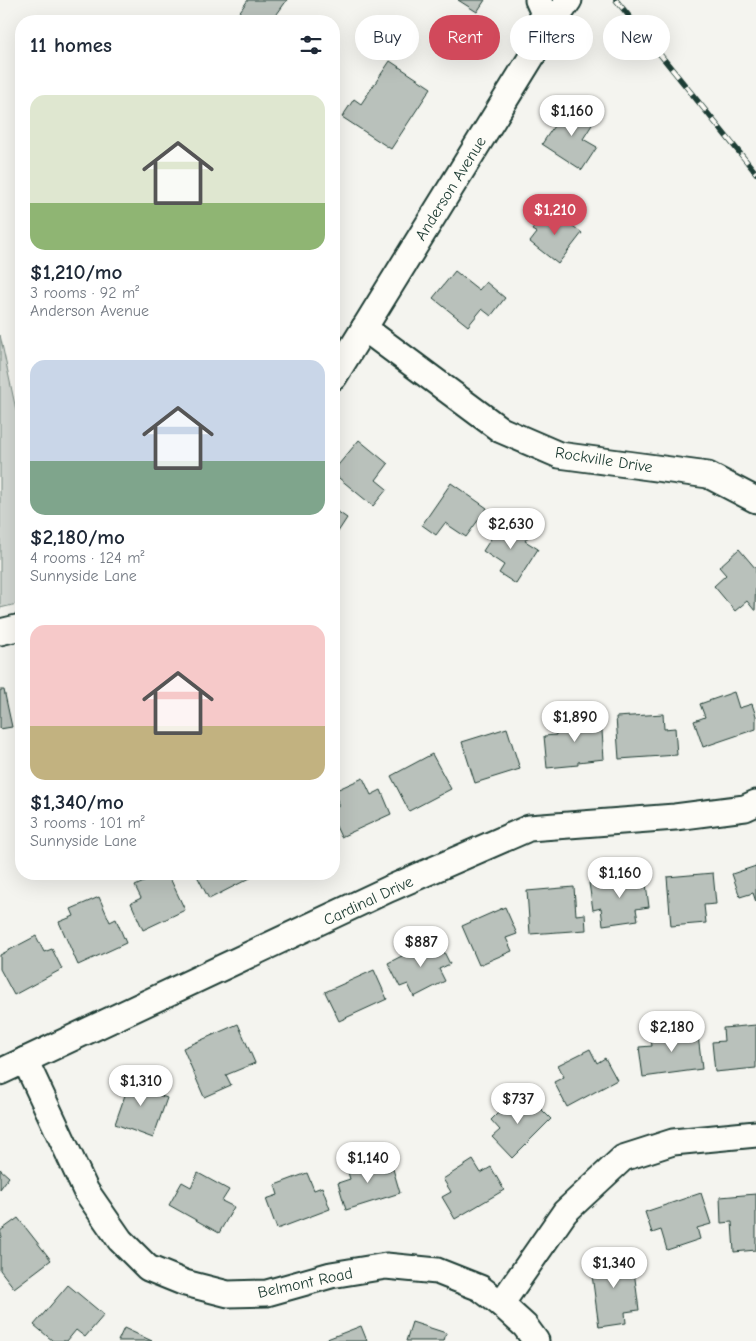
<!DOCTYPE html>
<html lang="en">
<head>
<meta charset="utf-8">
<style>
	body { margin:0; font-family:"Comic Neue",sans-serif; background:#f6f6f7; color:#1f2937; height:100vh; display:flex; flex-direction:column; font-size:19px; white-space:nowrap }
	* { box-sizing:border-box; margin:0 }
	p { font-size:16px; color:#747a83 }
	.icon { flex:none; width:28px; height:28px; fill:none; stroke:currentColor; stroke-width:2; stroke-linecap:round; stroke-linejoin:round }
	.map { position:relative; flex:1; overflow:hidden }
	.sheet { position:absolute; left:15px; top:15px; width:325px; height:865px; display:flex; flex-direction:column; background:#fff; border-radius:20px; box-shadow:0 5px 20px #0002 }
	.sheet>* { flex:none }
	.guide { position:absolute; left:355px; top:15px; width:325px; height:45px; display:flex; gap:10px }
	.price { position:absolute; translate:-50% -42px; padding:0 11px; border-radius:18px; background:#fff; color:#222; font-size:16px; line-height:32px; filter:drop-shadow(0 1px 2px #0008) }
	.price::after { content:''; position:absolute; left:50%; top:30px; width:15px; height:11px; margin-left:-8px; background:inherit; clip-path:polygon(0 0,100% 0,50% 100%) }
	.price.active { background:#d1495b; color:#fff }
	ul { padding:0; list-style:none }
	li { display:grid; align-content:center; gap:10px; height:265px; padding:0 15px }
	li span { display:grid; place-items:center; height:155px; border-radius:15px; color:#555 }
	li>.icon { margin-inline-start:auto }
	span .icon { width:90px; height:90px; fill:#fffc; stroke-width:1 }
	li b { font-size:21px }
	h2 { display:flex; justify-content:space-between; align-items:center; height:60px; padding:0 15px; font-size:21px }
	.tag { padding:0 18px; border-radius:22px; background:#fff; box-shadow:0 5px 20px #0002; font-size:18px; line-height:45px }
	.tag.active { background:#d1495b; color:#fff }
	.map>svg:first-child { display:block }
	.green { fill:#d1d6d1; stroke:#788a82 }
	.building { fill:#b9c1bb; stroke:#1f3d34 }
	.lines { fill:none; stroke-linecap:round; stroke-linejoin:round }
	.minor-casing { stroke:#1f3d34; stroke-width:29 }
	.minor { stroke:#fdfcf7; stroke-width:25 }
	.rail-casing { stroke:#1f3d34; stroke-width:5.5 }
	.rail { stroke:#fdfcf7; stroke-width:4; stroke-dasharray:11; stroke-linecap:butt }
	.labels { text-anchor:middle; stroke-width:4; stroke-linejoin:round; paint-order:stroke }
	.street-label { font-size:16px; fill:#1f3d34; stroke:#fdfcf7 }
</style>
</head>
<body>
<div class="map">
<svg width="756" height="1341" viewBox="0 0 756 1341">
	<rect width="100%" height="100%" fill="#f4f4ef"/>
	<filter id="ink" filterUnits="userSpaceOnUse"><feTurbulence type="fractalNoise" baseFrequency=".02" numOctaves="2"/><feDisplacementMap in="SourceGraphic" scale="10" xChannelSelector="R" yChannelSelector="G"/><feConvolveMatrix kernelMatrix="1 2 1 2 8 2 1 2 1" color-interpolation-filters="sRGB"/></filter>
	<g filter="url(#ink)">
		<!-- green -->
		<path class="green" d="M0,335L21,433V603L0,608Z"/>
		<!-- building -->
		<g class="building">
			<path d="M248,0H287L272,21H233Z"/>
			<path d="M458,0H485L477,12Z"/>
			<path d="M390,61L431,88L391,149L342,117L354,99L361,104Z"/>
			<path d="M569,103L595,120L583,139L597,147L582,170L542,144Z"/>
			<path d="M549,208L582,233L558,264L530,242L537,233L532,230Z"/>
			<path d="M455,271L479,290L486,282L505,298L491,316L482,309L468,326L433,298Z"/>
			<path d="M359,440L388,464L376,480L387,489L373,506L334,474V470Z"/>
			<path d="M451,483L487,508L466,537L445,523L436,535L422,525Z"/>
			<path d="M334,509L347,518L334,538Z"/>
			<path d="M505,517L530,534L525,541L538,549L516,584L499,573L504,565L483,551Z"/>
			<path d="M739,549L756,569L755,611L747,601L735,611L714,586L726,575L719,567Z"/>
			<path d="M0,690H4L12,727L0,729Z"/>
			<path d="M734,692L739,708L752,704L756,716V729L703,747L694,721L705,717L700,704Z"/>
			<path d="M663,714L664,729L675,728L677,755L619,759L616,717Z"/>
			<path d="M601,717L604,759L578,762V765L547,768L544,736L556,735L555,721Z"/>
			<path d="M507,728L520,769L475,783L462,742Z"/>
			<path d="M432,754L451,789L409,811L391,776Z"/>
			<path d="M363,778L371,795L381,790L391,814L341,837L334,822V809L339,806L334,791Z"/>
			<path d="M756,866V902L753,893L740,897L732,874Z"/>
			<path d="M713,873L716,904L704,905L706,923L671,926L667,877Z"/>
			<path d="M161,874H168L185,910L143,930L131,903L141,898L135,886Z"/>
			<path d="M196,874H258L209,899Z"/>
			<path d="M645,876L649,907L636,909L638,920L603,925L601,908L593,910L589,883Z"/>
			<path d="M574,887L576,915L585,914L586,930L530,934L527,891Z"/>
			<path d="M99,897L110,922L116,919L126,943L78,965L59,922L74,916L71,909Z"/>
			<path d="M505,907L517,934L506,938L512,951L479,965L462,926Z"/>
			<path d="M36,936L44,952L52,949L62,969L14,995L0,969V955Z"/>
			<path d="M437,938L450,964L439,969L445,981L414,997L408,984L400,987L388,963Z"/>
			<path d="M374,970L387,999L339,1021L325,992Z"/>
			<path d="M238,1024L255,1063L226,1075L231,1085L204,1097L183,1048Z"/>
			<path d="M756,1025V1068L715,1072L712,1042L724,1041L723,1028Z"/>
			<path d="M697,1027L702,1069L643,1077L639,1047L652,1046L650,1033Z"/>
			<path d="M590,1049L597,1063L605,1058L617,1080L567,1107L554,1082L564,1077L558,1065Z"/>
			<path d="M132,1075L159,1084L156,1094L167,1098L153,1138L115,1124Z"/>
			<path d="M516,1095L525,1104L531,1099L551,1119L512,1158L492,1137L500,1130L491,1120Z"/>
			<path d="M379,1156L384,1172L393,1169L400,1193L346,1210L338,1183L350,1179L346,1166Z"/>
			<path d="M473,1160L481,1173L491,1167L504,1190L455,1219L442,1197L451,1192L443,1179Z"/>
			<path d="M0,1169L9,1177L0,1189Z"/>
			<path d="M198,1173L229,1190L222,1201L234,1207L219,1233L169,1205L182,1182L191,1187Z"/>
			<path d="M307,1173L314,1190L322,1187L330,1209L277,1229L266,1199L278,1195L275,1185Z"/>
			<path d="M701,1193L711,1224L697,1228L700,1239L667,1250L661,1230L652,1233L645,1212Z"/>
			<path d="M756,1194V1250L734,1252L732,1222L721,1223L720,1197Z"/>
			<path d="M18,1218L51,1260L14,1288L0,1270V1239L2,1237L0,1231Z"/>
			<path d="M632,1255L639,1310L625,1312L626,1323L599,1327L590,1260Z"/>
			<path d="M68,1285L104,1315L85,1337L76,1330L67,1341H53L34,1325Z"/>
			<path d="M412,1322L446,1333L444,1341H406Z"/>
			<path d="M361,1326L367,1341H322Z"/>
			<path d="M124,1328L152,1341H118Z"/>
		</g>
		<g class="lines">
			<defs>
				<g id="minor">
					<path d="M538,0L550,27"/>
					<path d="M364,328L501,430L559,455L708,475L756,500"/>
					<path d="M334,377L550,27L569,0"/>
					<path d="M0,632L21,627"/>
					<path d="M25,1060L86,1191L120,1240L148,1268L185,1283L228,1294L267,1293L331,1275L386,1266L437,1271L480,1288L501,1304L525,1326L536,1341"/>
					<path d="M0,1072L389,889L529,828L675,817L745,808L756,803"/>
					<path d="M501,1304L565,1212L623,1158L673,1142L756,1134"/>
				</g>
			</defs>
			<!-- minor casing -->
			<use href="#minor" class="minor-casing"/>
			<!-- minor -->
			<use href="#minor" class="minor"/>
			<defs>
				<path id="rail" d="M616,0L756,173"/>
			</defs>
			<!-- rail casing -->
			<use href="#rail" class="rail-casing"/>
			<!-- rail -->
			<use href="#rail" class="rail"/>
		</g>
	</g>
	<g class="labels">
		<!-- street labels -->
		<g class="street-label">
			<text transform="translate(450 188) rotate(-58)" y="6">Anderson Avenue</text>
			<text transform="translate(604 459) rotate(9)" y="6">Rockville Drive</text>
			<text transform="translate(368 900) rotate(-25)" y="6">Cardinal Drive</text>
			<text transform="translate(305 1282) rotate(-12)" y="6">Belmont Road</text>
		</g>
	</g>
</svg>
<b class="price" style="left:572px;top:137px">$1,160</b>
<b class="price active" style="left:555px;top:236px">$1,210</b>
<b class="price" style="left:511px;top:550px">$2,630</b>
<b class="price" style="left:575px;top:743px">$1,890</b>
<b class="price" style="left:620px;top:899px">$1,160</b>
<b class="price" style="left:421px;top:968px">$887</b>
<b class="price" style="left:672px;top:1053px">$2,180</b>
<b class="price" style="left:141px;top:1107px">$1,310</b>
<b class="price" style="left:518px;top:1125px">$737</b>
<b class="price" style="left:368px;top:1184px">$1,140</b>
<b class="price" style="left:614px;top:1289px">$1,340</b>
<div class="guide">
<a class="tag">Buy</a>
<a class="tag active">Rent</a>
<a class="tag">Filters</a>
<a class="tag">New</a>
</div>
<section class="sheet">
<h2>11 homes<svg class="icon" aria-label="filters" viewBox="0 0 24 24"><path d="M4 7h16M4 17h16"/><circle cx="9" cy="7" r="2"/><circle cx="15" cy="17" r="2"/></svg></h2>
<ul>
<li><span style="background:linear-gradient(#dfe7d0 70%,#8fb573 0)"><svg class="icon" aria-label="home" viewBox="0 0 24 24"><path d="M3 11l9-7 9 7M6 9v11h12V9"/></svg></span><div><b>$1,210/mo</b><p>3 rooms · 92 m²</p><p>Anderson Avenue</p></div></li>
<li><span style="background:linear-gradient(#c9d6e8 65%,#7fa58c 0)"><svg class="icon" aria-label="home" viewBox="0 0 24 24"><path d="M3 11l9-7 9 7M6 9v11h12V9"/></svg></span><div><b>$2,180/mo</b><p>4 rooms · 124 m²</p><p>Sunnyside Lane</p></div></li>
<li><span style="background:linear-gradient(#f6c9c9 65%,#c2b280 0)"><svg class="icon" aria-label="home" viewBox="0 0 24 24"><path d="M3 11l9-7 9 7M6 9v11h12V9"/></svg></span><div><b>$1,340/mo</b><p>3 rooms · 101 m²</p><p>Sunnyside Lane</p></div></li>
</ul>
</section>
</div>
</body>
</html>
